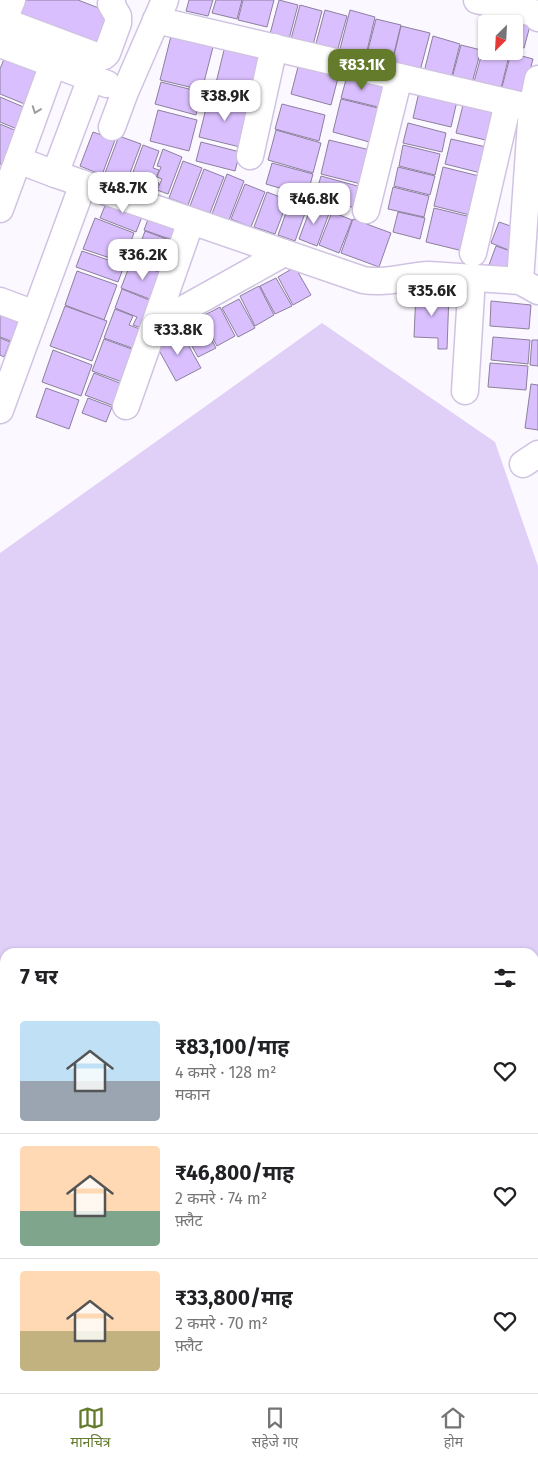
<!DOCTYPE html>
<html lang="hi">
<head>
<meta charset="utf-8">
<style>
	body { margin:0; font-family:"Fira Sans","Noto Sans Devanagari",sans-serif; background:#f2f2f2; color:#202124; height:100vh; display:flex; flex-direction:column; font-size:19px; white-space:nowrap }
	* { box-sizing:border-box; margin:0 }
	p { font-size:16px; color:#757577 }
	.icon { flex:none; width:28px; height:28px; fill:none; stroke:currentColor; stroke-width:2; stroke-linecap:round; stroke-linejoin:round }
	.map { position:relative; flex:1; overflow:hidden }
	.panel { position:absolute; left:0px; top:948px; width:539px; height:446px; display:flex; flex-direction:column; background:#fff; border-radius:15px 15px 0 0; box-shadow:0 1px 4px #0004 }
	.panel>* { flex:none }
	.needle { width:32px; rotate:204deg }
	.fabs { position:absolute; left:478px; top:15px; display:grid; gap:10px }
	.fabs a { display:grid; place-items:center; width:45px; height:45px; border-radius:5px; background:#fff; box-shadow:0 1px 4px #0004; font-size:25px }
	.price { position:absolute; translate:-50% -42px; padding:0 11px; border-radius:10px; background:#fff; color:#222; font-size:16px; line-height:32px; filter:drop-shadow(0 1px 2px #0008) }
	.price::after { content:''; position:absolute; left:50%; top:30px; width:15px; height:11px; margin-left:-8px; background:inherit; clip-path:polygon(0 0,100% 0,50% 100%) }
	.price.selected { background:#647b2c; color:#fff }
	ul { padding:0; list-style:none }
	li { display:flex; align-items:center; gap:15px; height:125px; padding:0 20px }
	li+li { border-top:1px solid #e0e0e0 }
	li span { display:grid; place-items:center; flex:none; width:140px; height:100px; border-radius:5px; color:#555 }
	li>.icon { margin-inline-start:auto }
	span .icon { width:60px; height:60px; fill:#fffc; stroke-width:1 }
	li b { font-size:21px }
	h2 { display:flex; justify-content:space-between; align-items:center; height:60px; padding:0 20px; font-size:21px }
	.menu { display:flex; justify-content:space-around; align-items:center; height:70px; border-top:1px solid #e0e0e0; background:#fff; font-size:14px; color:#757577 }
	.menu a { display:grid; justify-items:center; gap:2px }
	.menu .selected { color:#647b2c }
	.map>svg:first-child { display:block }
	.green { fill:#e0d0f8; fill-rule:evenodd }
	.building { fill:#dabffe; stroke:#8c809d }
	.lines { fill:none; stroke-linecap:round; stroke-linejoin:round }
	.minor-casing { stroke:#d0c3e2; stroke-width:29 }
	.minor { stroke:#fff; stroke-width:26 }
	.oneway { stroke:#9f9da1 }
</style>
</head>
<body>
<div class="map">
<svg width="538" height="1393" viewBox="0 0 538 1393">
	<rect width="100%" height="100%" fill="#fbf8ff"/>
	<!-- green -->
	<path class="green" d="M322,323L495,442L538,566V1393H0V553ZM5,952H534V1389H5Z"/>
	<!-- building -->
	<g class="building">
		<path d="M25,0H78L109,12L94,50L17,19Z"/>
		<path d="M189,0H213L208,16L186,11Z"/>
		<path d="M216,0H242L237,19L212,13Z"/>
		<path d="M243,0H274L267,27L238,20Z"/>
		<path d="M279,0L298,5L289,39L270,34Z"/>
		<path d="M300,5L322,11L313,45L291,39Z"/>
		<path d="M325,10L347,16L337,52L315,47Z"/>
		<path d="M350,10L375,17L366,55L340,49Z"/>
		<path d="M508,16L531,22L524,48L514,45V24H506Z"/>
		<path d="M376,19L401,25L392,61L367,54Z"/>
		<path d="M401,26L430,33L420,71L392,64Z"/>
		<path d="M172,32L214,43L202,90L160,80Z"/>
		<path d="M433,36L460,44L451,79L424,72Z"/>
		<path d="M461,45L481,50L472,83L452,78Z"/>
		<path d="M225,46L266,56L255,97L215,87Z"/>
		<path d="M484,46H486V51L510,52L500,92L473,85Z"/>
		<path d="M511,53L533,59L524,93L502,87Z"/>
		<path d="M6,54L42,69L27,105L0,94V69Z"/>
		<path d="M299,63L339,74L331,105L291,94Z"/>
		<path d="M347,76L384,85L378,107L341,98Z"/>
		<path d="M161,82L201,92L196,115L155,104Z"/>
		<path d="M419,92L457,101L451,127L413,118Z"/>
		<path d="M209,96L250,106L240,147L199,137Z"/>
		<path d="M0,97L26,108L17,129L0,122Z"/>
		<path d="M341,99L382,109L373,143L333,132Z"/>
		<path d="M282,104L325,115L319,141L275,129Z"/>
		<path d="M463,105L497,113L490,141L456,133Z"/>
		<path d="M158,110L197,120L189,151L150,141Z"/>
		<path d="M408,123L446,133L442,152L403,143Z"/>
		<path d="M0,124L19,132L5,166L0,164Z"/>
		<path d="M276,130L321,143L313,173L268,160Z"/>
		<path d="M93,132L115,140L102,175L80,166Z"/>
		<path d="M119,136L141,144L127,181L105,173Z"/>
		<path d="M451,139L486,147L481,173L445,164Z"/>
		<path d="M329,140L370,150L361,184L321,174Z"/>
		<path d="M201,142L240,152L235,171L196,161Z"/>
		<path d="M143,145L159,151L153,168L159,170L155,181L159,183L155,192L129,183Z"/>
		<path d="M403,145L440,154L435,175L399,166Z"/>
		<path d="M163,149L182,157L168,194L157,190L162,179L157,177L161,167L157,166Z"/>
		<path d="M183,161L202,168L188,205L169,198Z"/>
		<path d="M272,163L313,174L307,196L266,184Z"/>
		<path d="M398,167L435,176L430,195L394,186Z"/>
		<path d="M443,167L479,176L470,215L434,206Z"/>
		<path d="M204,169L224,177L210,213L190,206Z"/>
		<path d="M227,174L244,181L229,220L212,214Z"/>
		<path d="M321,176L361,187L355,208L315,197Z"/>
		<path d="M245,184L265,192L251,227L231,219Z"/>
		<path d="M393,187L429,196L424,217L388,209Z"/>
		<path d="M267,192L288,200L275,234L254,227Z"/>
		<path d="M109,196L145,209L136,232L100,218Z"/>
		<path d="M291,199L308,205L295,241L278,235Z"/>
		<path d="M312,204L330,211L317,246L299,239Z"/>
		<path d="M434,208L471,217L463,251L426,242Z"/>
		<path d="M332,212L352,220L339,253L319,245Z"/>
		<path d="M398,212L425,218L420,239L393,232Z"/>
		<path d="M150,214L181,225L175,241L144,230Z"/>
		<path d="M95,218L134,233L126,254L113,250L110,258L83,249Z"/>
		<path d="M353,219L391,233L379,267L341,253Z"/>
		<path d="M499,222L519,229L511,251L491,243Z"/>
		<path d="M145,231L177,243L169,265L137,253Z"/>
		<path d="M496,246L519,254L512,273L489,265Z"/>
		<path d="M82,251L111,261L114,253L127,258L118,282L76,267Z"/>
		<path d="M131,262L165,274L155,301L121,288Z"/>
		<path d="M295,267L311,295L293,305L278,277Z"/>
		<path d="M77,271L117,285L104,320L65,305Z"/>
		<path d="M276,278L292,306L275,314L260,286Z"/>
		<path d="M259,286L274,315L255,326L240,296Z"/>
		<path d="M122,289L154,302L144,329L133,325L137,317L115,308Z"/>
		<path d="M416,291L449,293L447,349H438V338L414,337Z"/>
		<path d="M239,299L255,328L238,337L222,308Z"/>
		<path d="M491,301L531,305L529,329L490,326Z"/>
		<path d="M65,306L107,321L92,361L50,346Z"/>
		<path d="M220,307L235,336L217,346L201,317Z"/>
		<path d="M115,309L133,316L129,325L145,331L138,350L104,338Z"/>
		<path d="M0,312L19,320L11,341L0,337Z"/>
		<path d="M200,318L216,348L198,357L182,328Z"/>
		<path d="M181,332L201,368L176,381L156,345Z"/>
		<path d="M493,337L530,340L528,364L491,360Z"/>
		<path d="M0,338L10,342L4,357L0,355Z"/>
		<path d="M104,339L140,352L128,384L92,371Z"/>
		<path d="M532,340H538V366L530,365Z"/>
		<path d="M53,350L92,365L81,396L42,382Z"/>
		<path d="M490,363L528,366L526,390L488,387Z"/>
		<path d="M94,373L130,387L122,409L85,395Z"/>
		<path d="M531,384L538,385V430L525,428Z"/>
		<path d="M46,388L79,400L69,429L36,417Z"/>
		<path d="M88,398L112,407L106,422L82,413Z"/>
	</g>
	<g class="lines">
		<defs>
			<g id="minor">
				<path d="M477,0L534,13L538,18"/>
				<path d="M156,20L532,108"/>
				<path d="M3,21L99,57L104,56L107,53L118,23V16L111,4L112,0"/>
				<path d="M0,29L12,0"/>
				<path d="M0,44L107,84"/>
				<path d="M53,64L18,160L55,174L91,78"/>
				<path d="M112,127L125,92L165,0"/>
				<path d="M250,156L274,47"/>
				<path d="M55,174L363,280C386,284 406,276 429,275L520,281L538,291"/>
				<path d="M0,209L18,160"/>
				<path d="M366,210L399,77"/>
				<path d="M473,253L508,103"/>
				<path d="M520,281L532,108L538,79"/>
				<path d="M0,301L35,314"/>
				<path d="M155,325L284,253"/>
				<path d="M465,391L472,278"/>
				<path d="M126,406L191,221"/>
				<path d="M0,410L83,184"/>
				<path d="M523,464L538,454"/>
			</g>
		</defs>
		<!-- minor casing -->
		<use href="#minor" class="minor-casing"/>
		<!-- minor -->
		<use href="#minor" class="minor"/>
	</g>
	<!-- one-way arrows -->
	<defs><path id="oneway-chevron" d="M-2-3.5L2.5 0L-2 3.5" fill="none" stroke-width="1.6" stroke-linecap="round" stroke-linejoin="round" transform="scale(1.25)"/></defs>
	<use class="oneway" href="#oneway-chevron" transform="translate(36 110) rotate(110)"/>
</svg>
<div class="fabs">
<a><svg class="needle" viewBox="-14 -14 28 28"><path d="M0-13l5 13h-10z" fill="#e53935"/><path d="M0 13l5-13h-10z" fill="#757577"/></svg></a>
</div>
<b class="price selected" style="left:362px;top:91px">₹83.1K</b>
<b class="price" style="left:225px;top:122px">₹38.9K</b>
<b class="price" style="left:123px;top:214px">₹48.7K</b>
<b class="price" style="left:314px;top:225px">₹46.8K</b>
<b class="price" style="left:143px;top:281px">₹36.2K</b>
<b class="price" style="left:432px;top:317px">₹35.6K</b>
<b class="price" style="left:178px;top:356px">₹33.8K</b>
<section class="panel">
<h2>7 घर<svg class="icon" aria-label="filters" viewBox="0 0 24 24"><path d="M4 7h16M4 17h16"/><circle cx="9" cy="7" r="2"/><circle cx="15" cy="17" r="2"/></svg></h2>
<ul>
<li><span style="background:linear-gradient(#bfe0f5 60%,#9aa5b1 0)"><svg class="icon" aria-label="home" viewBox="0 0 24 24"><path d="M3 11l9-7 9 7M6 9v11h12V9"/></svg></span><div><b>₹83,100/माह</b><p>4 कमरे · 128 m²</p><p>मकान</p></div><svg class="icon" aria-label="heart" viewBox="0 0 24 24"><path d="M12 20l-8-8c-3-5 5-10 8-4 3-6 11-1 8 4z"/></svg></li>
<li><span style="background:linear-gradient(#ffd9b3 65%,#7fa58c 0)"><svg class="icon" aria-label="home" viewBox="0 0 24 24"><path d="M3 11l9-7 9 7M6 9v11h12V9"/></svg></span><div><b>₹46,800/माह</b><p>2 कमरे · 74 m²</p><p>फ़्लैट</p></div><svg class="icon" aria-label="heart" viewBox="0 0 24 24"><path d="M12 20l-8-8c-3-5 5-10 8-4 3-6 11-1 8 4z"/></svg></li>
<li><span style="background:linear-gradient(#ffd9b3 60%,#c2b280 0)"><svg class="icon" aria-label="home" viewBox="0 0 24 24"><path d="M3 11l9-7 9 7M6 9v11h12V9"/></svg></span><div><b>₹33,800/माह</b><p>2 कमरे · 70 m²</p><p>फ़्लैट</p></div><svg class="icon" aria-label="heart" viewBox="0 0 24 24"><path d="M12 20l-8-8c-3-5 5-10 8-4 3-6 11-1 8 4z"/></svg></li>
</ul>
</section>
</div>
<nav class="menu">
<a class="selected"><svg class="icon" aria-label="map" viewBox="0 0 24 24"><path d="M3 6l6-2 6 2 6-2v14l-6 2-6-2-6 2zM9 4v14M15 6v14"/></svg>मानचित्र</a>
<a><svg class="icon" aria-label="saved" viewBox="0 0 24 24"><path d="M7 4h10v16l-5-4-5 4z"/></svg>सहेजे गए</a>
<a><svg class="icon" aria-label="home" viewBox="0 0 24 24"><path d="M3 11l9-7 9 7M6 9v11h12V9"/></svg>होम</a>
</nav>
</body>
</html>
